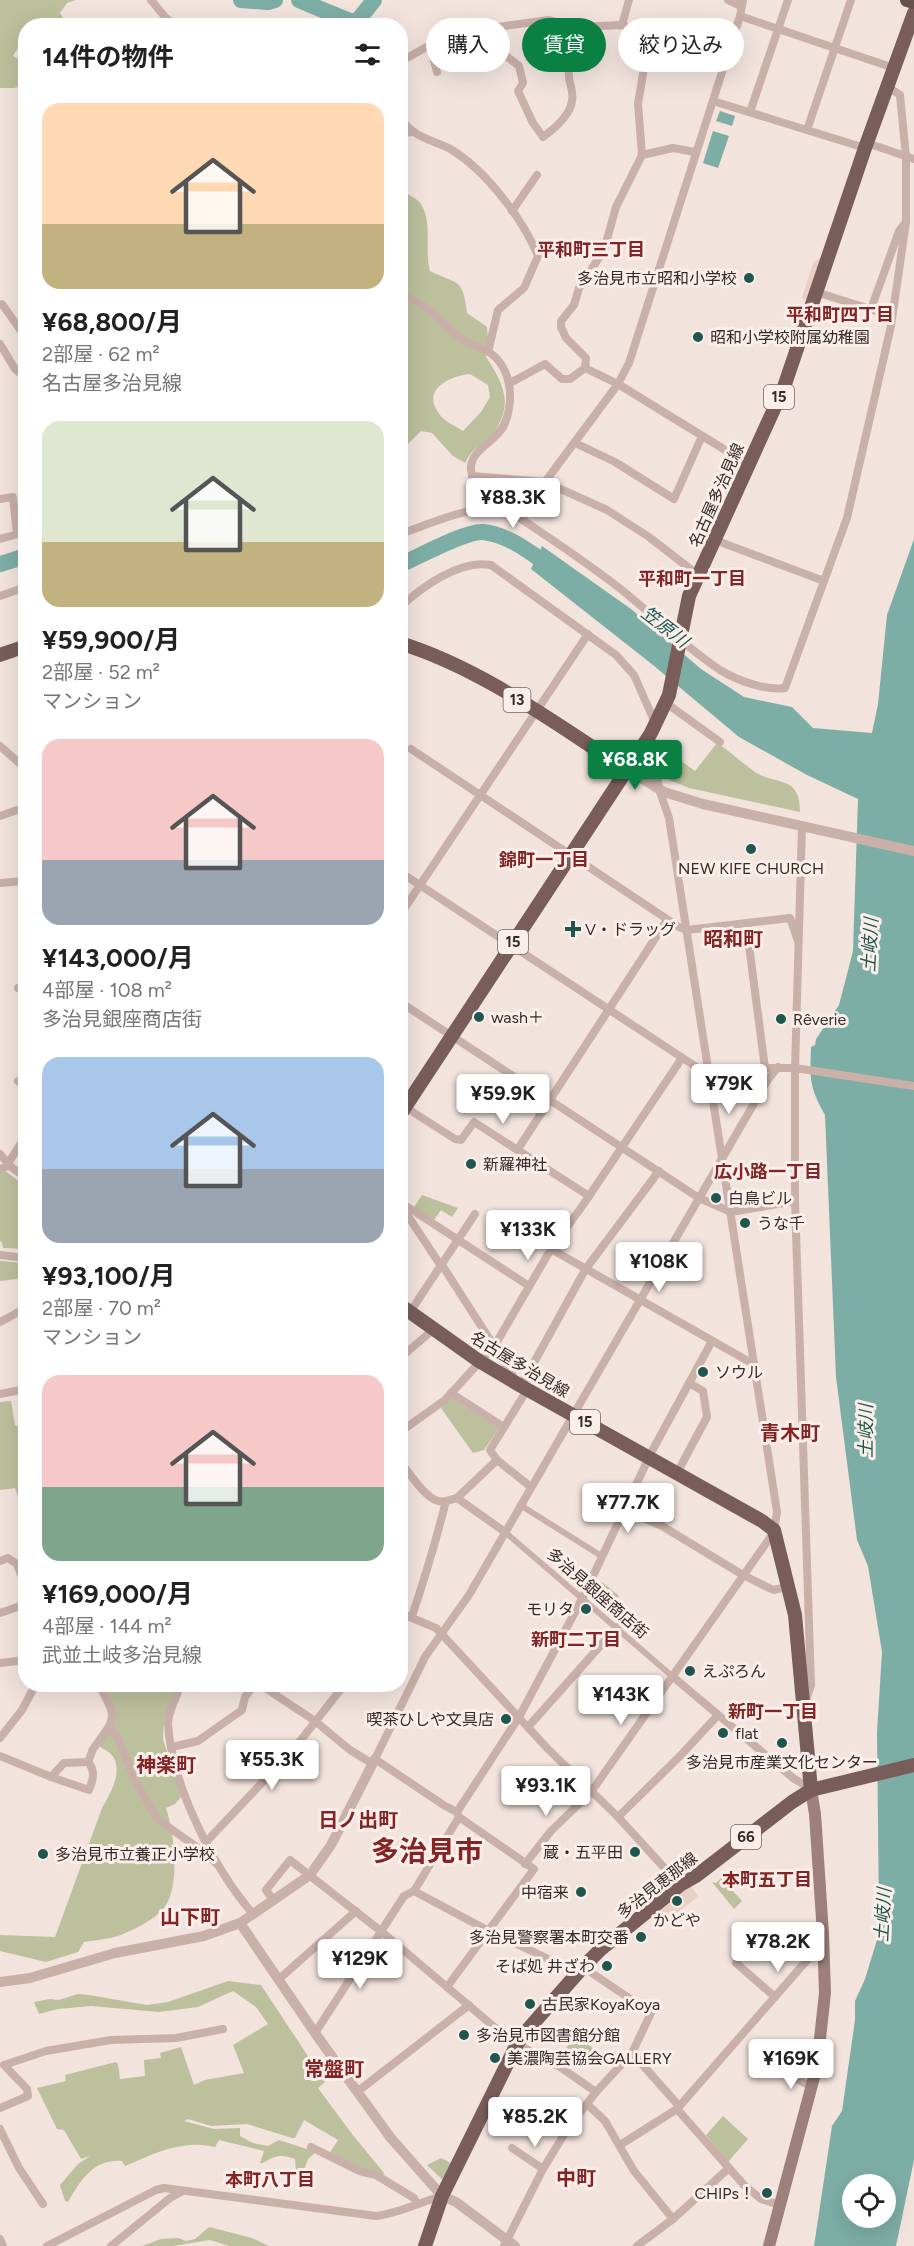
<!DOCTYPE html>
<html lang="ja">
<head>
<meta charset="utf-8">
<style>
	body { margin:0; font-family:Figtree,"Noto Sans JP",sans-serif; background:#f2f2f2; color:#222; height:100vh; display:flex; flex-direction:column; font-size:22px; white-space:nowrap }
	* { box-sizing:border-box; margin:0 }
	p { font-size:20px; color:#767676 }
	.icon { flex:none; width:33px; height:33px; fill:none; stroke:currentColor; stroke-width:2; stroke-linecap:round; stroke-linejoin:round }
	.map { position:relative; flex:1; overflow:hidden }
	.drawer { position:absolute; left:18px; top:18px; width:390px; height:1674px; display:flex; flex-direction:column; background:#fff; border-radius:24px; box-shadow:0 6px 24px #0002 }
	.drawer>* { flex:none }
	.banner { position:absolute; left:426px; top:18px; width:398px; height:54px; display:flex; gap:12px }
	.fabs { position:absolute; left:842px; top:2174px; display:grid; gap:12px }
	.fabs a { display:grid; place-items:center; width:54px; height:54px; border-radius:50%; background:#fff; box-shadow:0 6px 24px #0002; font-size:30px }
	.price { position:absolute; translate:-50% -51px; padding:0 14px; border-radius:6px; background:#fff; color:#222; font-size:20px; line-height:39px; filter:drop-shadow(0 2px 3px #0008) }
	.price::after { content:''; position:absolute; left:50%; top:36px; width:18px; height:14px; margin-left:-9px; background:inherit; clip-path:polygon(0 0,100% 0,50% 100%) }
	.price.active { background:#0b8043; color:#fff }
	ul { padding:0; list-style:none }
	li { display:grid; align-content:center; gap:12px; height:318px; padding:0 24px }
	li span { display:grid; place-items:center; height:186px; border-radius:18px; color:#555 }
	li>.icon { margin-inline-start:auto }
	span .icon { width:108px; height:108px; fill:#fffc; stroke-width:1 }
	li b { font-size:26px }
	h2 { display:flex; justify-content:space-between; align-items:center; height:72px; padding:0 24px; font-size:26px }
	.chip { padding:0 21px; border-radius:27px; background:#fff; box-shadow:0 6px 24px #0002; font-size:21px; line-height:54px }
	.chip.active { background:#0b8043; color:#fff }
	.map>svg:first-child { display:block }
	.green { fill:#bdc09d; fill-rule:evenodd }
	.plaza { fill:#e9d0c5 }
	.water { fill:#7daea5; fill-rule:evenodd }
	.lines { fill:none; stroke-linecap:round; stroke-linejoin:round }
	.river { stroke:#7daea5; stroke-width:16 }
	.pedestrian { stroke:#c9b0a9; stroke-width:6 }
	.minor { stroke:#c9b0a9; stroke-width:8 }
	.tertiary { stroke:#c9b0a9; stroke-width:10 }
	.secondary { stroke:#9d7f7b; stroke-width:12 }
	.primary { stroke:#785d5a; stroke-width:14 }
	.trunk { stroke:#68504d; stroke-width:14 }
	.poi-dot { fill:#1f574e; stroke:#f9eee9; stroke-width:2 }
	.labels { text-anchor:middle; stroke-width:6; stroke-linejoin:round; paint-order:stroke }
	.shield { fill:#f9eee9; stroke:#716563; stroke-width:1.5 }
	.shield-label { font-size:15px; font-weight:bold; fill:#372a29 }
	.poi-label { font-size:16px; fill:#372a29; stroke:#f9eee9; text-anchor:start }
	.street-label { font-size:16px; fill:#372a29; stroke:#f9eee9 }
	.neighbourhood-label { font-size:18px; font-weight:bold; fill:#832524; stroke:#f9eee9 }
	.water-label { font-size:18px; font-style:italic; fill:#1f574e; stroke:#f9eee9 }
	.quarter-label { font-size:20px; font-weight:bold; fill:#832524; stroke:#f9eee9 }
	.town-label { font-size:28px; font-weight:bold; fill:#832524; stroke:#f9eee9 }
</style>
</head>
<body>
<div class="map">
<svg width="914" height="2246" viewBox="0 0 914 2246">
	<rect width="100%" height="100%" fill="#f2e3dd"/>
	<!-- green -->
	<g class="green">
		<path d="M0,0H76L67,3L60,13L65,21L81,25L26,26L25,37L13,56L25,63V85L14,88H0Z"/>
		<path d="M401,190C406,194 417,198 421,204C433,223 424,249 430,271C458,285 463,277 467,313L487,327L488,338L483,352C503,383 516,403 491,437C486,443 478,445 473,451C470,454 467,459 465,463L453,456L432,433L421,431L401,451ZM470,374L488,385L490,397L481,412L463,431C456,426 445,422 440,415C420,390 449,376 470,374Z"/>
		<path d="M717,743C731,752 742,763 755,772C776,786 800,774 800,812L689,788L667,779L663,748L695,771Z"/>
		<path d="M4,1170L25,1186V1249L3,1248L2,1243L0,1241V1172Z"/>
		<path d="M422,1195L458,1208L452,1217L441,1210L434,1220L414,1207Z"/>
		<path d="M0,1261L25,1263V1278L0,1281Z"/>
		<path d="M452,1398L499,1428L484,1450L473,1453L441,1408Z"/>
		<path d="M11,1401L15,1425L25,1429V1515L22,1514L23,1511L15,1488L0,1490V1402Z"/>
		<path d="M602,1582L619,1596L616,1600L618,1602L608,1614L590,1598L595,1588L597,1589Z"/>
		<path d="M105,1685H178L164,1722L163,1739L181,1797L175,1804L166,1808C174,1832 181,1886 164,1908C154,1920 135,1929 121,1935C110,1939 96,1940 84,1942L78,1952L46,1962L0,1951V1935L55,1937L102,1808C110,1794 122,1774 114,1758C111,1753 104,1749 99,1746C121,1712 117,1721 105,1685Z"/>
		<path d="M721,1878L742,1901L734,1909L712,1882L716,1883Z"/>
		<path d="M228,1981L261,1985L325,2082L318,2088L352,2134L384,2173L383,2175L359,2168L329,2154L338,2140L304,2120L295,2138H292L247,2124L211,2126L188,2119L184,2121L214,2129L240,2128V2136L253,2143L268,2146L279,2140L316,2152L308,2159L302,2176L296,2174L295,2159C282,2154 275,2155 263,2163H260L264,2151L219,2140L215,2147C182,2139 155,2153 125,2166L122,2161C93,2159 81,2180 68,2202L65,2201L60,2185L78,2164L90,2156L81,2159L64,2130L57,2129L37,2088L66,2081L65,2075L116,2062L118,2064L120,2079L145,2076L144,2060L161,2058L160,2053L181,2047L194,2085L205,2080L244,2073L233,2045L268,2024L256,2007L233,1991L198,2007L159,2012L91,2006L58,2009L39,2014L34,2002L50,1999L59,2000L78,1994L89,1995L147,2005L168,2002Z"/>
		<path d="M574,2037L581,2039L593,2048L584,2059L579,2056L570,2066V2051L566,2048Z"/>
		<path d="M723,2116L748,2139L728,2162L706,2135Z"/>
		<path d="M441,2158L453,2164L445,2182L427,2165Z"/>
		<path d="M209,2227L252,2238L269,2246H229L210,2240L173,2246H142L161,2239L178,2238L186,2241L195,2239Z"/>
	</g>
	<!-- plaza -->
	<g class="plaza">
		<path d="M820,258H822L808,300L802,298L813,263Z"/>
		<path d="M690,1885L698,1896L670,1919L669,1917L660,1924L657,1921L654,1923L649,1917Z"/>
	</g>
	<!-- water -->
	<g class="water">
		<path d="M720,111L735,116L732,126L716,121Z"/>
		<path d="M713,131L729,136L718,168L703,163Z"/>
		<path d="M914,539V2160L896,2246H814L832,2126L842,2111L855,2020V2001L865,1979L877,1940L879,1917L877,1732L882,1652L868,1566L857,1540L836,1377L825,1115C809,1086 810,1080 811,1047L815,1045L816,1039L839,1005L853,951L858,799L807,775L739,737L653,665L531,569L542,546L631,609L701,669L744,697L792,707L813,728L872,733L878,704L887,615ZM852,2184H885V2217H852Z"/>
	</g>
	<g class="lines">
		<!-- river -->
		<g class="river">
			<path d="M241,0L268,2L275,0"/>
			<path d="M299,0L352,22L359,19L374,0"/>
			<path d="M0,564L26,556"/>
			<path d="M400,565C418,557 467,530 483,532C510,535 532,554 554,569"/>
		</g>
		<!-- pedestrian -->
		<g class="pedestrian">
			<path d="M520,1505L603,1557"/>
			<path d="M505,1532L672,1676"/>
		</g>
		<!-- minor -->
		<g class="minor">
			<path d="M151,0L165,17L176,26"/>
			<path d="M728,0L741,6"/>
			<path d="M740,16L894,68"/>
			<path d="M622,25L629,0"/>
			<path d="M494,28L501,52L519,66L523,83L518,91L533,123L543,137C554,129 570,116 572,101C574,94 570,85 569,78C568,63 570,41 576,27"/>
			<path d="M430,45L437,72"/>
			<path d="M400,62L430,45L467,31L549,20L576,27L622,25L649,38L638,104L642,155"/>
			<path d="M713,101L865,148"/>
			<path d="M750,112L788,0"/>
			<path d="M400,119C405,123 409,129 414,132C425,140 440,143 452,150C486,171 523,219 538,256L524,288L498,310L488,352"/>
			<path d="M807,130L851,0"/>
			<path d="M400,133L414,132"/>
			<path d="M867,143L914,159"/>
			<path d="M695,152L673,148L642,155L616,207L604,250L579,288L574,305L561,321V327L566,338L586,358L585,368L618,384L748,464"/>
			<path d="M512,211L537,175"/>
			<path d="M816,292L892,316"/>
			<path d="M400,295C428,303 439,321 460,338C468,344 480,347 489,352C512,368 514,399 505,423C499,440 473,448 471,466C469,483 493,497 504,507"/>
			<path d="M0,305L2,304L26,338"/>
			<path d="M871,309L899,231L906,222"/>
			<path d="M0,344L15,369L26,378"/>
			<path d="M510,383L545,364L562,379H570L585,368"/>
			<path d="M575,443L615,462L674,499L702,436"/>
			<path d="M472,476L545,482L607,510L649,537L698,575"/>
			<path d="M545,482L618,384L629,363L740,16L743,0"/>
			<path d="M0,499L13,497L17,534"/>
			<path d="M400,534C435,522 468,506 505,508C546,536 589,563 628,595C658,620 687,648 720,670C736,680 766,691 785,688L847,518L891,326L906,222V157L900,95L887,86"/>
			<path d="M0,539L26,532"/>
			<path d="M715,540L824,581"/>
			<path d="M0,596L26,587"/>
			<path d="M400,607C422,587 460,559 491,565L616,655L634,675L656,725"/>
			<path d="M666,703L720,742"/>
			<path d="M0,746L26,769"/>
			<path d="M411,749L679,927L687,930L790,918L798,941"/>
			<path d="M0,816L26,807"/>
			<path d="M802,826L795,1068V1201L811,1685L806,1700"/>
			<path d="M400,872L710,1076L765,1068H795L914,1086"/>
			<path d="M0,883L26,881"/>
			<path d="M400,915L588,634"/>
			<path d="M746,923L765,1068"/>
			<path d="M18,988L26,993"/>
			<path d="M400,1002L699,1198L731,1212L795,1201"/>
			<path d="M18,1081L26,1087"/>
			<path d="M405,1107L455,1139L461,1140L474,1122L589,1196"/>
			<path d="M518,1149L667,920"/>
			<path d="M0,1154L10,1166L26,1178"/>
			<path d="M0,1169L6,1167L26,1135"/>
			<path d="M400,1202L529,1286"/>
			<path d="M406,1213L441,1266"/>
			<path d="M551,1249L755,1365"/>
			<path d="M0,1255L26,1258"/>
			<path d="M442,1265L512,1374"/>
			<path d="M410,1312L475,1214"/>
			<path d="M0,1322L26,1308"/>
			<path d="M400,1358L434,1329"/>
			<path d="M521,1386L585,1270L659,1171"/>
			<path d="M527,1390L490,1450L497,1460L531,1487"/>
			<path d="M451,1393L504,1427"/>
			<path d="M0,1394L26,1389"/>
			<path d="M400,1432L445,1400L495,1345L551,1249L583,1205L682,1058"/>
			<path d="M400,1461C409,1472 424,1497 438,1501C444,1503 452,1499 457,1498L505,1532"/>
			<path d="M677,1473L707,1417L703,1391L689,1383"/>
			<path d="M457,1498L497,1460"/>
			<path d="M625,1510L662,1526L743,1575L773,1590L788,1587"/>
			<path d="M0,1561L8,1558L17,1564L26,1588"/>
			<path d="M0,1613L26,1604"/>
			<path d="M400,1613L436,1628L548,1749L618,1817L680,1885"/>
			<path d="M412,1616C425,1578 436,1540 446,1501"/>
			<path d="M400,1622L405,1614"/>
			<path d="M0,1663L26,1660"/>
			<path d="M672,1676L793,1778L811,1789"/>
			<path d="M100,1684C104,1702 119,1709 108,1728"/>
			<path d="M181,1684C177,1696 168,1712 168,1723C171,1784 214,1869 253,1914"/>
			<path d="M259,1684L315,1721L350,1750L373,1764"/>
			<path d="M528,1727L617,1627"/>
			<path d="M0,1738L22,1710L36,1684"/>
			<path d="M172,1747L198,1741L242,1710L245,1697L255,1684"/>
			<path d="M0,1756L51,1777L64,1763L88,1762L93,1749L108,1728L117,1736L135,1780L157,1819L201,1850L218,1865"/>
			<path d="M51,1777L89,1790C93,1780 96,1771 88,1762"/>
			<path d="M457,1812L519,1717L583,1597L652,1451L712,1341"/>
			<path d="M618,1817L681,1755L718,1715"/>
			<path d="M206,1842L293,1750L345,1684"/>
			<path d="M525,1864L551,1831L591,1792L769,1539L774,1530L777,1512L669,818L659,789L651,734"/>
			<path d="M414,1891L487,1930L578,1973"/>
			<path d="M273,1900L266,1890L290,1860L382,1932L499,2031L517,2044L560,2067L596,2092"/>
			<path d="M736,1963L775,1997"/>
			<path d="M279,1979L356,1911"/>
			<path d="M447,1987L534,1869L459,1817L457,1812L445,1806L375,1759L425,1657L469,1595L767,1081L778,1067"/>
			<path d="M315,2033L404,1896L414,1891L459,1817"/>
			<path d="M632,2053L679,2106"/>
			<path d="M780,2071L812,2087"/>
			<path d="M357,2092L469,2005"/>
			<path d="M587,2104L605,2121L634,2171L673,2219"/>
			<path d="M0,2108L28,2096L27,2089L4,2065L46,2051L111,2040L176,2038L223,2029"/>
			<path d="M677,2109L744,2185L761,2199L780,2205"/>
			<path d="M0,2129L19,2168L43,2204"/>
			<path d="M620,2145L677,2109L808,1959L811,1938L823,1934"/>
			<path d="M311,2147L359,2171L376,2175L414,2198L417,2204"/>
			<path d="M512,2148L543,2169"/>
			<path d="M0,2239L3,2246"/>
			<path d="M47,2246L156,2190L164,2188L376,2216C400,2213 420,2202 442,2196"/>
			<path d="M111,2246L170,2198L183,2191"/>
			<path d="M504,2246L543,2169L568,2128L596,2092L632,2053L651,2013L583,1967"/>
			<path d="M637,2246L673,2219L729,2168"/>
		</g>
		<!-- tertiary -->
		<g class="tertiary">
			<path d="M626,769L664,792L703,804L914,851"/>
			<path d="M240,1923L315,2033L390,2137L442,2196L456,2202L515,2246"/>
			<path d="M0,1982L30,1978L115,1953L204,1936L240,1923L310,1875L331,1845L375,1759"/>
		</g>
		<!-- secondary -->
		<path class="secondary" d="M769,2246L817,2066L825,1993L823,1934L815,1814L811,1790"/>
		<!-- primary -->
		<g class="primary">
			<path d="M400,643C483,669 554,723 626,769"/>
			<path d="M0,655L26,646"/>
			<path d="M400,1115L651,733L669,695L689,596L784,387L865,148L914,13"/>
			<path d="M400,1305L479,1361L521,1386L762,1521L774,1530L795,1615L811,1790"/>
			<path d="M425,2246L442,2196L517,2044L523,2035L583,1967L601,1949L680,1885L696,1876L792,1802L811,1790L914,1765"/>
		</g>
		<!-- trunk -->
		<path class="trunk" d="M907,0L914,2"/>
	</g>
	<!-- markers -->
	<g class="poi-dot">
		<circle cx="749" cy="278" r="6"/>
		<circle cx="698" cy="337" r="6"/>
		<circle cx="751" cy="849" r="6"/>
		<path d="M570 920h6v6h6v6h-6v6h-6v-6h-6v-6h6z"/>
		<circle cx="479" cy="1017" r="6"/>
		<circle cx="781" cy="1019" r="6"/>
		<circle cx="471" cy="1164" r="6"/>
		<circle cx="716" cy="1198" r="6"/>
		<circle cx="745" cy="1223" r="6"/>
		<circle cx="703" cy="1372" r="6"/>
		<circle cx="586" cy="1609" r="6"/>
		<circle cx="690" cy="1671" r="6"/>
		<circle cx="506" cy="1719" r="6"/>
		<circle cx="723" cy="1733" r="6"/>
		<circle cx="782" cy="1743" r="6"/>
		<circle cx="635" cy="1852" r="6"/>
		<circle cx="43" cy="1854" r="6"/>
		<circle cx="581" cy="1892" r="6"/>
		<circle cx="677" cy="1901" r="6"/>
		<circle cx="641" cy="1937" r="6"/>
		<circle cx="607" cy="1966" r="6"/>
		<circle cx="530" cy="2004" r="6"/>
		<circle cx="464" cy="2035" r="6"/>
		<circle cx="495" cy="2058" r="6"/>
		<circle cx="767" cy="2193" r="6"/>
	</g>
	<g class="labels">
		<!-- shield labels -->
		<g class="shield">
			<rect x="764" y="385" width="30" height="24" rx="4.5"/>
			<rect x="503.5" y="688" width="27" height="24" rx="4.5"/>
			<rect x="498" y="930" width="30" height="24" rx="4.5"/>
			<rect x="570" y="1410" width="30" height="24" rx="4.5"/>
			<rect x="731" y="1825" width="30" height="24" rx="4.5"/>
		</g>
		<g class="shield-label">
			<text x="779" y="402">15</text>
			<text x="517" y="705">13</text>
			<text x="513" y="947">15</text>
			<text x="585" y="1427">15</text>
			<text x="746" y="1842">66</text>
		</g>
		<!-- poi labels -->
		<g class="poi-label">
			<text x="737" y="284" text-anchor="end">多治見市立昭和小学校</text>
			<text x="710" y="343">昭和小学校附属幼稚園</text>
			<text x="751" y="874" text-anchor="middle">NEW KIFE CHURCH</text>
			<text x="585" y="935">V・ドラッグ</text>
			<text x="491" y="1023">wash＋</text>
			<text x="793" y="1025">Rêverie</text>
			<text x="483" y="1170">新羅神社</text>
			<text x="728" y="1204">白鳥ビル</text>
			<text x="757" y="1229">うな千</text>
			<text x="715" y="1378">ソウル</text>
			<text x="574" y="1615" text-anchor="end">モリタ</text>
			<text x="702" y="1677">えぷろん</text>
			<text x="494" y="1725" text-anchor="end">喫茶ひしや文具店</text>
			<text x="735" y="1739">flat</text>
			<text x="782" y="1768" text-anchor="middle">多治見市産業文化センター</text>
			<text x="623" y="1858" text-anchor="end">蔵・五平田</text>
			<text x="55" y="1860">多治見市立養正小学校</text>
			<text x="569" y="1898" text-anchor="end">中宿来</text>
			<text x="677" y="1926" text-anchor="middle">かどや</text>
			<text x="629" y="1943" text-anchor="end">多治見警察署本町交番</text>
			<text x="595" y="1972" text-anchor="end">そば処 井ざわ</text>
			<text x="542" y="2010">古民家KoyaKoya</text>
			<text x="476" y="2041">多治見市図書館分館</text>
			<text x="507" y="2064">美濃陶芸協会GALLERY</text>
			<text x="755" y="2199" text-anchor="end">CHIPs！</text>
		</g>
		<!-- street labels -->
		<g class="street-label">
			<text transform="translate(716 495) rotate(-66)" y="6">名古屋多治見線</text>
			<text transform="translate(520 1364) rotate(31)" y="6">名古屋多治見線</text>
			<text transform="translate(598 1593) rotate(41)" y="6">多治見銀座商店街</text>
			<text transform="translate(657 1885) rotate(-38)" y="6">多治見恵那線</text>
		</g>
		<!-- neighbourhood labels -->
		<g class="neighbourhood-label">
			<text x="591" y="256">平和町三丁目</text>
			<text x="840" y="321">平和町四丁目</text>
			<text x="692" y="585">平和町一丁目</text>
			<text x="544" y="866">錦町一丁目</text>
			<text x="768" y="1178">広小路一丁目</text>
			<text x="576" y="1646">新町二丁目</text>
			<text x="773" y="1718">新町一丁目</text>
			<text x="767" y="1886">本町五丁目</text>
			<text x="270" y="2186">本町八丁目</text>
		</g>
		<!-- water labels -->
		<g class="water-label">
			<text transform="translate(665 627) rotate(38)" y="6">笠原川</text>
			<text transform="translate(870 945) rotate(-87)" y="6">土岐川</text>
			<text transform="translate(866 1431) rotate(-90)" y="6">土岐川</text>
			<text transform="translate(883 1915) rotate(-87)" y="6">土岐川</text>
		</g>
		<!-- quarter labels -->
		<g class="quarter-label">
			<text x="733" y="946">昭和町</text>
			<text x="790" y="1440">青木町</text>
			<text x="166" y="1772">神楽町</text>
			<text x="358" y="1827">日ノ出町</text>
			<text x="190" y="1924">山下町</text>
			<text x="334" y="2076">常盤町</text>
			<text x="576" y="2185">中町</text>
		</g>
		<!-- town labels -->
		<g class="town-label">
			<text x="427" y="1861">多治見市</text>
		</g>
	</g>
</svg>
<div class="fabs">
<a><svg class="icon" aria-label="locate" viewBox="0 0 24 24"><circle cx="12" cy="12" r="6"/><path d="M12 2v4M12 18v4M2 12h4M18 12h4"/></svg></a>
</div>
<b class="price" style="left:513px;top:529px">¥88.3K</b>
<b class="price active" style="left:635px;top:791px">¥68.8K</b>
<b class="price" style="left:729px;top:1115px">¥79K</b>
<b class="price" style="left:503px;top:1125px">¥59.9K</b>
<b class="price" style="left:528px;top:1261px">¥133K</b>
<b class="price" style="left:659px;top:1293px">¥108K</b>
<b class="price" style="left:628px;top:1534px">¥77.7K</b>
<b class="price" style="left:621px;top:1726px">¥143K</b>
<b class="price" style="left:272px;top:1791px">¥55.3K</b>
<b class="price" style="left:546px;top:1817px">¥93.1K</b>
<b class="price" style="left:778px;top:1973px">¥78.2K</b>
<b class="price" style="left:360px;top:1990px">¥129K</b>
<b class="price" style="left:791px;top:2090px">¥169K</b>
<b class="price" style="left:535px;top:2148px">¥85.2K</b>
<div class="banner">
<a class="chip">購入</a>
<a class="chip active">賃貸</a>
<a class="chip">絞り込み</a>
</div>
<section class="drawer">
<h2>14件の物件<svg class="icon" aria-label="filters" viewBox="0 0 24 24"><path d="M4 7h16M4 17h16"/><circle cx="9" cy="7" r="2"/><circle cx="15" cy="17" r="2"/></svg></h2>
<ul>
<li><span style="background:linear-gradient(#ffd9b3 65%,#c2b280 0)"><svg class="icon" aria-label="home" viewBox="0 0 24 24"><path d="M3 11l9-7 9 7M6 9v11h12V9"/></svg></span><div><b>¥68,800/月</b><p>2部屋 · 62 m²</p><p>名古屋多治見線</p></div></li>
<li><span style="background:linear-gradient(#dfe7d0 65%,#c2b280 0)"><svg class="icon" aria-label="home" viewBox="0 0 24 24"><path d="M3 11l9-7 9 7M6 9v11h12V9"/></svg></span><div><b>¥59,900/月</b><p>2部屋 · 52 m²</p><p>マンション</p></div></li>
<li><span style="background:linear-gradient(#f6c9c9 65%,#9aa5b1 0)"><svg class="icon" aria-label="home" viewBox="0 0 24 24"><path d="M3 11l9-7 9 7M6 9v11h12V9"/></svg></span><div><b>¥143,000/月</b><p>4部屋 · 108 m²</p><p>多治見銀座商店街</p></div></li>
<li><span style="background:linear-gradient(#a9c7e8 60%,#9aa5b1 0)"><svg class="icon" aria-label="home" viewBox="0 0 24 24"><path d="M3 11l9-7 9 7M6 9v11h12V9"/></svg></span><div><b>¥93,100/月</b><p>2部屋 · 70 m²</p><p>マンション</p></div></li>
<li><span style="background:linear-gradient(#f6c9c9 60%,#7fa58c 0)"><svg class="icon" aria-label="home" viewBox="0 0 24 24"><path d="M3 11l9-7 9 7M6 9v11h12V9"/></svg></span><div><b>¥169,000/月</b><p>4部屋 · 144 m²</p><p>武並土岐多治見線</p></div></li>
</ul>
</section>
</div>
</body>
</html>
